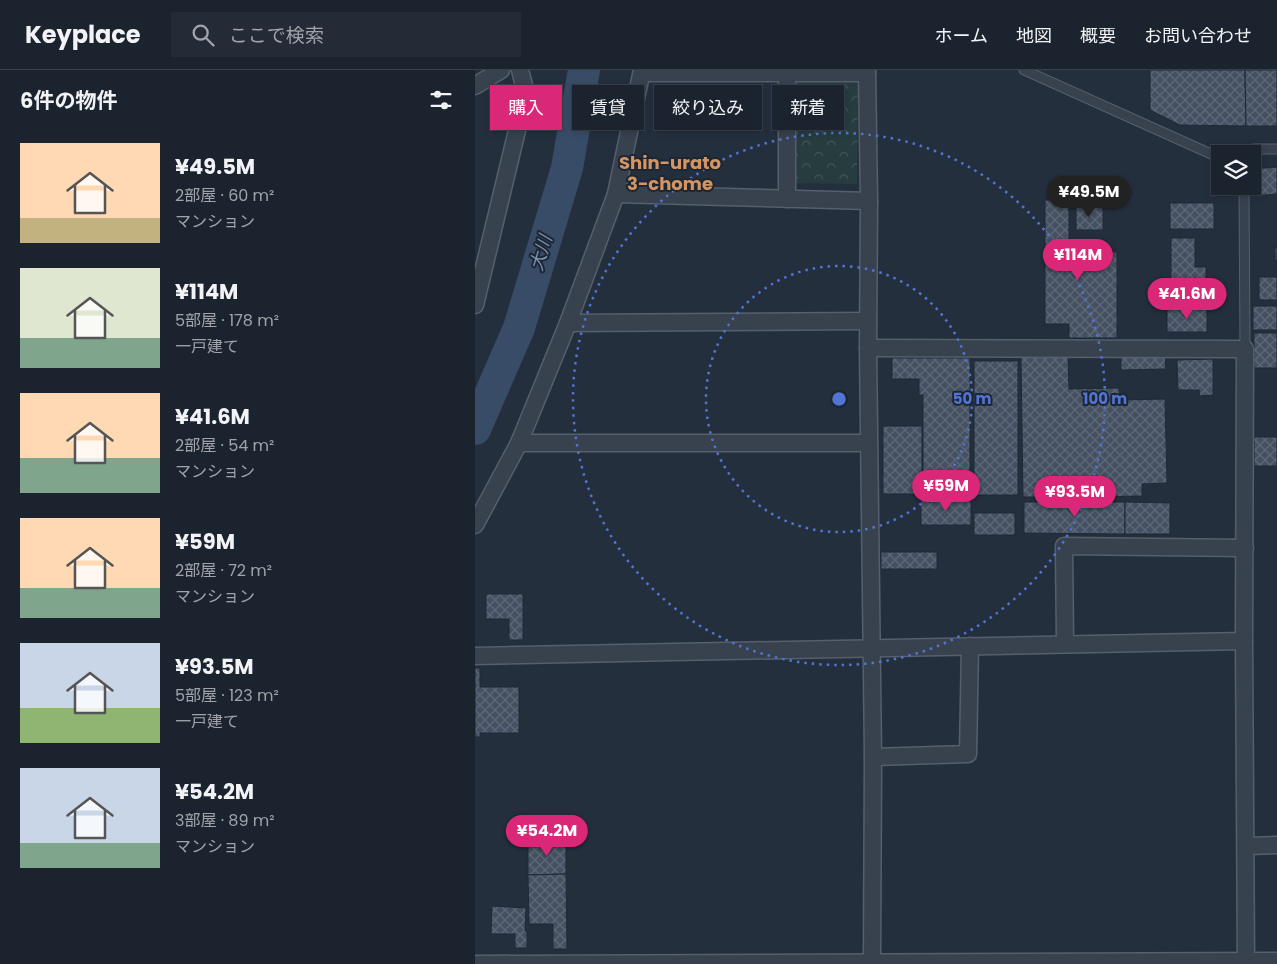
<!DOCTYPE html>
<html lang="ja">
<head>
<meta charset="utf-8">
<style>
	body { margin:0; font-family:Poppins,"Noto Sans JP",sans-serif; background:#242b36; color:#f1f3f6; height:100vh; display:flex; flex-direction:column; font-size:19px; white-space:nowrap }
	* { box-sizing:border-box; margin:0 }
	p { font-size:16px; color:#a0a4aa }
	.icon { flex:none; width:28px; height:28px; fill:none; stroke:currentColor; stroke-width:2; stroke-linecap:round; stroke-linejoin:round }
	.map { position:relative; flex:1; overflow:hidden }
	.details { display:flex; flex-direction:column; background:#1b232e; width:475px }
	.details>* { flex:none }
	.hud { position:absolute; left:15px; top:15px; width:475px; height:45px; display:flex; gap:10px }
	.tools { position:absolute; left:736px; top:75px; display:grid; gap:10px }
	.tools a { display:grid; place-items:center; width:50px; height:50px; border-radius:0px; background:#1b232e; box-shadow:0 2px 8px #0003,0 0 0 1px #39404a; font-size:25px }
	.price { position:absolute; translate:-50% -42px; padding:0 11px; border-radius:18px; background:#db2777; color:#fff; font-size:16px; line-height:32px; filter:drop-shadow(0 1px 2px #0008) }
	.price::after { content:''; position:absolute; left:50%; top:30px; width:15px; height:11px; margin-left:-8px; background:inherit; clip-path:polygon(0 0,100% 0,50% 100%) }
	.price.active { background:#222; color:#fff }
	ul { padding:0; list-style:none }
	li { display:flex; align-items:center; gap:15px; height:125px; padding:0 20px }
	li span { display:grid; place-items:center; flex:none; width:140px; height:100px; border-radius:0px; color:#555 }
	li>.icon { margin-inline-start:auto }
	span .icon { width:60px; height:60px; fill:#fffc; stroke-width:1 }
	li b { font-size:21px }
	h2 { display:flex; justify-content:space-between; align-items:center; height:60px; padding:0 20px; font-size:21px }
	.pill { padding:0 18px; border-radius:0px; background:#1b232e; box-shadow:0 2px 8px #0003,0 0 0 1px #39404a; font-size:18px; line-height:45px }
	.pill.active { background:#db2777; color:#fff }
	header { display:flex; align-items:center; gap:30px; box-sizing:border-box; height:70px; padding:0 25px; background:#1b232e; border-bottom:1px solid #39404a }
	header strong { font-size:24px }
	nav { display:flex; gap:28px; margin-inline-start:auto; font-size:18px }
	.search { width:350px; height:45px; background:#242b36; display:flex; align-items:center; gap:12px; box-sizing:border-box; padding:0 18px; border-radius:0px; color:#a0a4aa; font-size:19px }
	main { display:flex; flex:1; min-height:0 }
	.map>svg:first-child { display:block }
	.forest { fill:url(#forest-crowns) }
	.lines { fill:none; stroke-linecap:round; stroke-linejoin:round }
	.river { stroke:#394c67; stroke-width:32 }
	.building { fill:url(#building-cross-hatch); stroke:#1f2835 }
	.lane-casing { stroke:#565f6c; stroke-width:11 }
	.street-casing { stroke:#565f6c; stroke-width:19 }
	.lane { stroke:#38414e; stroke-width:9 }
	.street { stroke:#38414e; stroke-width:16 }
	.ring { fill:none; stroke:#5274d3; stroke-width:2.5; stroke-dasharray:2.5 5 }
	.labels { text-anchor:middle; stroke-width:4; stroke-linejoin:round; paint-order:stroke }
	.neighbourhood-label { font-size:18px; font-weight:bold; fill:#d59563; stroke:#1d2633 }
	.water-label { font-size:18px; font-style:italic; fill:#7c92b1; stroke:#1d2633 }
	.centre { fill:#5274d3; stroke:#1d2633; stroke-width:2.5 }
	.ring-label { font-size:15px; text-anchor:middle; font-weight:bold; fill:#5274d3; stroke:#1d2633; stroke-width:4; stroke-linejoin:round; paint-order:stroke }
</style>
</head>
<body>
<header>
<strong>Keyplace</strong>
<div class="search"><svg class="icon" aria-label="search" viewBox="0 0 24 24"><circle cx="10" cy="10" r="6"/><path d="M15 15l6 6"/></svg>ここで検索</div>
<nav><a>ホーム</a><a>地図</a><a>概要</a><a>お問い合わせ</a></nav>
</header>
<main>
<section class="details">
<h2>6件の物件<svg class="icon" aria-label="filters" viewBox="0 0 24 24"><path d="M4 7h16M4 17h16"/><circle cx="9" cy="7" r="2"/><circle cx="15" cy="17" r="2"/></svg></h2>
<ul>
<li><span style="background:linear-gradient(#ffd9b3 75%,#c2b280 0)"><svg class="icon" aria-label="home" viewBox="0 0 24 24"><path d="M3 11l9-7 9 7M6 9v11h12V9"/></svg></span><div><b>¥49.5M</b><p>2部屋 · 60 m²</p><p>マンション</p></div></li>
<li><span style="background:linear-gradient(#dfe7d0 70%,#7fa58c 0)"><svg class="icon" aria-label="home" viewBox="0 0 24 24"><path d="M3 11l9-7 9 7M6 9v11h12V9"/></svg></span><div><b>¥114M</b><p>5部屋 · 178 m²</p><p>一戸建て</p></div></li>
<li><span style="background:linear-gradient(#ffd9b3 65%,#7fa58c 0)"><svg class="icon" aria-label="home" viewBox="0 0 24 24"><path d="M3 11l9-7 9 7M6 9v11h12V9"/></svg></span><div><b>¥41.6M</b><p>2部屋 · 54 m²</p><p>マンション</p></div></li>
<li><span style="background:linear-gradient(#ffd9b3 70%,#7fa58c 0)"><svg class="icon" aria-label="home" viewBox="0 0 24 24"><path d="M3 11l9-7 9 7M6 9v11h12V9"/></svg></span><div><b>¥59M</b><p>2部屋 · 72 m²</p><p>マンション</p></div></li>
<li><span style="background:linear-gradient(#c9d6e8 65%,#8fb573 0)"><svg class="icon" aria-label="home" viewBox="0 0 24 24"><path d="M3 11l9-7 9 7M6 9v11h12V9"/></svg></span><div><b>¥93.5M</b><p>5部屋 · 123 m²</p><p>一戸建て</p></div></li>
<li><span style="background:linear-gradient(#c9d6e8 75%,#7fa58c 0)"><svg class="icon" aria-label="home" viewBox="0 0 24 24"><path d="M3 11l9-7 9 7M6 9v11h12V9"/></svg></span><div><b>¥54.2M</b><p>3部屋 · 89 m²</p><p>マンション</p></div></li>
</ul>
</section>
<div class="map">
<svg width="802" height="894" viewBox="0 0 802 894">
	<defs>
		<pattern id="forest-crowns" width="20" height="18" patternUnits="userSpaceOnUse" patternTransform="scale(1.25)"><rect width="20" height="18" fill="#263c3f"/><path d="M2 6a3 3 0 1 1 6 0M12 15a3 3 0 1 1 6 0" fill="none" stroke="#435659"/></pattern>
		<pattern id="building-cross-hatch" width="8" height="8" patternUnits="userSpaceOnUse" patternTransform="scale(1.25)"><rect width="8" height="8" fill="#455162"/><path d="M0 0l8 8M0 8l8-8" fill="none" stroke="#5d6877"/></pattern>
	</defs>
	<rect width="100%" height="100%" fill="#242f3e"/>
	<!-- forest -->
	<path class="forest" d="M322,10L383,11L382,114L321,113Z"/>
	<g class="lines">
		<!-- river -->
		<path class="river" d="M0,359L44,258L92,98L109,0"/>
	</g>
	<!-- building -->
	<g class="building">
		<path d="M675,0H770L771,56L705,55L675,40Z"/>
		<path d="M770,0H802V56H771Z"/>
		<path d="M802,97V124L779,126L778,99Z"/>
		<path d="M570,130H594V182H642V268H594V254H570Z"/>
		<rect x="695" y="133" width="44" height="26"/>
		<rect x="601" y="136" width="27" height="24"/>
		<path d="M696,168H720V197H731V210H720V235H696Z"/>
		<rect x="800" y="178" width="2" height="12"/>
		<rect x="784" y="207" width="18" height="23"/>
		<rect x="778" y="236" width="24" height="24"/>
		<rect x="692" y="239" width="40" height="23"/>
		<rect x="779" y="263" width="23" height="35"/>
		<path d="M593,286L594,319L644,318L645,330L690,329L692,413L667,414V426L610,427V417H571V427H548L546,287Z"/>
		<path d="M690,286L691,299L646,300V287Z"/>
		<path d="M417,288H495V426H448V325H444V309H417Z"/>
		<path d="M738,289V325L725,326L724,320H703L702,290Z"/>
		<rect x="499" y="291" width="44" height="134"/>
		<rect x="408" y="356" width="39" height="68"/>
		<rect x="779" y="367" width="23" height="29"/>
		<rect x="446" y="430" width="50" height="25"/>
		<path d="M549,432H650V464L549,463Z"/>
		<path d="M650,432L695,433V464H650Z"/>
		<rect x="499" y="443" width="41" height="22"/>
		<rect x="406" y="482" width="56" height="17"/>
		<path d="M11,524H48V570H34V549H11Z"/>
		<path d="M0,598H5V617H44V663H5V667H0Z"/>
		<path d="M53,770H91V804L53,805Z"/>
		<path d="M91,804L92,879H78V854H54L53,805Z"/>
		<path d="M17,836L51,838L50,861H52V878H40V864H16Z"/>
	</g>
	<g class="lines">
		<defs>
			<g id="lane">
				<path d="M549,0L745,88"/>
				<path d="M772,84L779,79H802"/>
				<path d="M769,116L770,279"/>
			</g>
			<g id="street">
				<path d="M392,0L394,131L393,278L398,687L397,892"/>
				<path d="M167,3H392"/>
				<path d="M312,3V129"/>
				<path d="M0,16L26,0"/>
				<path d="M141,124L394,131"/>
				<path d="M0,235L51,23L45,0"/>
				<path d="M93,253L393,251"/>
				<path d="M393,278L770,279L769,571L771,892"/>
				<path d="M44,373H394"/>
				<path d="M0,455L44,373L93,253L141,124L167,0"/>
				<path d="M590,574L589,476L770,478"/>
				<path d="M0,586L769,571"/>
				<path d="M398,687L493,684L495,576"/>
				<path d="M771,776L802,775"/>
				<path d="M0,894L802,891"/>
			</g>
		</defs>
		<!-- lane casing -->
		<use href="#lane" class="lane-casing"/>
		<!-- street casing -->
		<use href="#street" class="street-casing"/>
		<!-- lane -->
		<use href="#lane" class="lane"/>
		<!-- street -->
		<use href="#street" class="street"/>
	</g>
	<!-- distance rings -->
	<g class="ring">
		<circle cx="364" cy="329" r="133"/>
		<circle cx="364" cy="329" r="266"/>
	</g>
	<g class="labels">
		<!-- neighbourhood labels -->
		<g class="neighbourhood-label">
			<text x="195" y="99">Shin-urato<tspan x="195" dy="21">3-chome</tspan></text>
		</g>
		<!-- water labels -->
		<g class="water-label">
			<text transform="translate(66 183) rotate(-73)" y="6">大川</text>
		</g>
	</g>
	<circle cx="364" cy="329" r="8" class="centre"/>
	<g class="ring-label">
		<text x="497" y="334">50 m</text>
		<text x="630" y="334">100 m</text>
	</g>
</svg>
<div class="tools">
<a><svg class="icon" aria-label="layers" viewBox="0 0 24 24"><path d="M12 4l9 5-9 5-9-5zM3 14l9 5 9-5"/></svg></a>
</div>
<b class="price active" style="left:614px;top:148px">¥49.5M</b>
<b class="price" style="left:603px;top:211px">¥114M</b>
<b class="price" style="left:712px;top:250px">¥41.6M</b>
<b class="price" style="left:471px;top:442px">¥59M</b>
<b class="price" style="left:600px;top:448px">¥93.5M</b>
<b class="price" style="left:72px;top:787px">¥54.2M</b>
<div class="hud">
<a class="pill active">購入</a>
<a class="pill">賃貸</a>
<a class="pill">絞り込み</a>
<a class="pill">新着</a>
</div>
</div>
</main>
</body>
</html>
